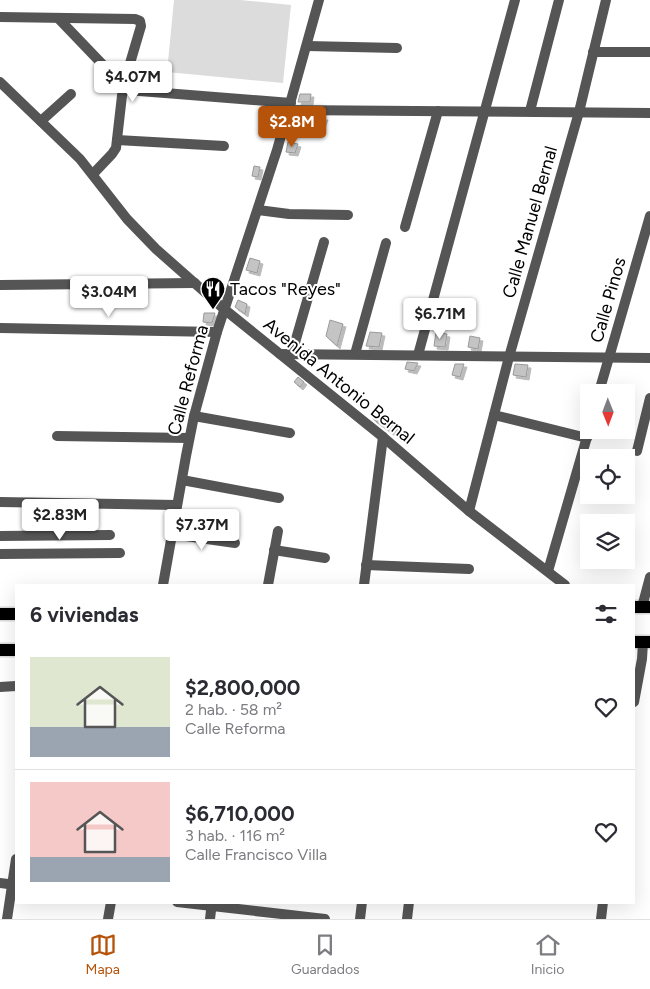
<!DOCTYPE html>
<html lang="es">
<head>
<meta charset="utf-8">
<style>
	body { margin:0; font-family:Figtree,sans-serif; background:#f7f7f7; color:#2b2b33; height:100vh; display:flex; flex-direction:column; font-size:19px; white-space:nowrap }
	* { box-sizing:border-box; margin:0 }
	p { font-size:16px; color:#7c7c81 }
	.icon { flex:none; width:28px; height:28px; fill:none; stroke:currentColor; stroke-width:2; stroke-linecap:round; stroke-linejoin:round }
	.map { position:relative; flex:1; overflow:hidden }
	.side { position:absolute; left:15px; top:584px; width:620px; height:320px; display:flex; flex-direction:column; background:#fff; border-radius:0px; box-shadow:0 5px 20px #0002 }
	.side>* { flex:none }
	.needle { width:32px; rotate:179deg }
	.fabs { position:absolute; left:580px; top:384px; display:grid; gap:10px }
	.fabs a { display:grid; place-items:center; width:55px; height:55px; border-radius:0px; background:#fff; box-shadow:0 5px 20px #0002; font-size:25px }
	.price { position:absolute; translate:-50% -42px; padding:0 11px; border-radius:5px; background:#fff; color:#222; font-size:16px; line-height:32px; filter:drop-shadow(0 1px 2px #0008) }
	.price::after { content:''; position:absolute; left:50%; top:30px; width:15px; height:11px; margin-left:-8px; background:inherit; clip-path:polygon(0 0,100% 0,50% 100%) }
	.price.on { background:#b45309; color:#fff }
	ul { padding:0; list-style:none }
	li { display:flex; align-items:center; gap:15px; height:125px; padding:0 15px }
	li+li { border-top:1px solid #e1e1e2 }
	li span { display:grid; place-items:center; flex:none; width:140px; height:100px; border-radius:0px; color:#555 }
	li>.icon { margin-inline-start:auto }
	span .icon { width:60px; height:60px; fill:#fffc; stroke-width:1 }
	li b { font-size:21px }
	h2 { display:flex; justify-content:space-between; align-items:center; height:60px; padding:0 15px; font-size:21px }
	.menu { display:flex; justify-content:space-around; align-items:center; height:70px; border-top:1px solid #e1e1e2; background:#fff; font-size:14px; color:#7c7c81 }
	.menu a { display:grid; justify-items:center; gap:2px }
	.menu .on { color:#b45309 }
	.map>svg:first-child { display:block }
	.green { fill:#dcdcdc }
	.building { fill:#c4c4c4; stroke:#999; filter:url(#shadow) }
	.lines { fill:none; stroke-linecap:round; stroke-linejoin:round }
	.major-casing { stroke:#dbdbdb; stroke-width:15 }
	.minor { stroke:#555; stroke-width:10 }
	.major { stroke:#000; stroke-width:12 }
	.labels { text-anchor:middle; stroke-width:4; stroke-linejoin:round; paint-order:stroke }
	.street-label { font-size:18px; fill:#000; stroke:#fff }
	.poi-label { font-size:18px; fill:#000; stroke:#fff; text-anchor:start }
</style>
</head>
<body>
<div class="map">
<svg width="650" height="919" viewBox="0 0 650 919">
	<defs>
		<filter id="shadow"><feDropShadow dx="3" dy="3" stdDeviation="0" flood-color="#0004"/></filter>
	</defs>
	<rect width="100%" height="100%" fill="#fff"/>
	<!-- green -->
	<path class="green" d="M174,0H240L291,5L283,83L167,72Z"/>
	<!-- building -->
	<g class="building">
		<path d="M300,94H311L310,102H298Z"/>
		<path d="M302,117H325L319,133L299,131Z"/>
		<path d="M288,142L298,144L295,153L286,152Z"/>
		<path d="M254,166L260,167L258,177L252,176Z"/>
		<path d="M250,258L260,261L257,273L246,270Z"/>
		<path d="M238,300L247,304L245,314L235,307Z"/>
		<path d="M204,313H215L212,323L203,322Z"/>
		<path d="M330,320L343,324L337,346L326,336Z"/>
		<path d="M370,332L382,333L379,347L366,346Z"/>
		<path d="M436,332L447,334L445,347L434,346Z"/>
		<path d="M470,336L480,338L478,349L468,347Z"/>
		<path d="M407,362L418,363L414,371L405,369Z"/>
		<path d="M455,364H464L460,377L452,375Z"/>
		<path d="M515,364L528,365L526,377L513,375Z"/>
		<path d="M298,377L304,382L300,387L294,382Z"/>
		<path d="M376,411L398,424L395,435L373,419Z"/>
	</g>
	<g class="lines">
		<defs>
			<g id="major">
				<path d="M634,607H650"/>
				<path d="M0,614H16"/>
				<path d="M634,642H650"/>
				<path d="M0,650H16"/>
			</g>
		</defs>
		<!-- major casing -->
		<use href="#major" class="major-casing"/>
		<!-- minor -->
		<g class="minor">
			<path d="M0,17L135,19L140,21L141,26L123,87L116,148L112,154L93,174"/>
			<path d="M58,18L127,90L291,103"/>
			<path d="M307,46L397,48"/>
			<path d="M593,52H650"/>
			<path d="M0,82L80,159L127,219L156,249L224,309L383,437L469,511L565,585"/>
			<path d="M288,110L650,113"/>
			<path d="M530,111L559,0"/>
			<path d="M41,121L71,94"/>
			<path d="M117,140L224,146"/>
			<path d="M258,210L289,214L348,215"/>
			<path d="M405,227L438,111"/>
			<path d="M0,285L195,283"/>
			<path d="M0,328L217,332"/>
			<path d="M292,353L324,242"/>
			<path d="M280,354L650,358"/>
			<path d="M355,354L386,243"/>
			<path d="M418,355L515,0"/>
			<path d="M599,392L650,216"/>
			<path d="M494,415L587,438"/>
			<path d="M194,416L290,433"/>
			<path d="M57,436L189,438"/>
			<path d="M637,451L650,398"/>
			<path d="M182,480L279,498"/>
			<path d="M0,502L177,505"/>
			<path d="M469,511L509,357L579,112L606,0"/>
			<path d="M172,534L235,543"/>
			<path d="M0,536L110,535"/>
			<path d="M274,550L325,558"/>
			<path d="M0,554L120,553"/>
			<path d="M366,565L469,569"/>
			<path d="M548,571L589,430"/>
			<path d="M163,585L186,456L194,416L217,332L277,150L319,0"/>
			<path d="M268,585L278,531"/>
			<path d="M364,585L383,437"/>
			<path d="M642,607L650,577"/>
			<path d="M0,687L16,686"/>
			<path d="M634,702L642,659L643,642"/>
			<path d="M0,883L16,885"/>
			<path d="M177,902L325,919"/>
			<path d="M7,919L16,859"/>
			<path d="M108,919L111,902"/>
			<path d="M210,919L212,902"/>
			<path d="M360,919L362,902"/>
			<path d="M407,919L409,902"/>
			<path d="M601,919L603,902"/>
		</g>
		<!-- major -->
		<use href="#major" class="major"/>
	</g>
	<!-- icons -->
	<defs>
		<symbol id="restaurant-pin" viewBox="-11 -11 22 30"><path d="M0 17L-7.5 6A9.5 9.5 0 1 1 7.5 6Z" fill="#000" stroke="#fff"/><path d="M-5-6h1v4h1v-4h1v4h1v-4h1v5L-1.5 .5V6h-2V.5L-5-1ZM5-6V6H3V1.5H1.5Q1.5-4 5-6Z" fill="#fff"/></symbol>
	</defs>
	<g fill-rule="evenodd">
		<use href="#restaurant-pin" x="199" y="275" width="28" height="38"/>
	</g>
	<g class="labels">
		<!-- street labels -->
		<g class="street-label">
			<text transform="translate(530 222) rotate(-74)" y="6">Calle Manuel Bernal</text>
			<text transform="translate(608 300) rotate(-74)" y="6">Calle Pinos</text>
			<text transform="translate(188 380) rotate(-75)" y="6">Calle Reforma</text>
			<text transform="translate(339 381) rotate(39)" y="6">Avenida Antonio Bernal</text>
		</g>
		<!-- poi labels -->
		<g class="poi-label">
			<text x="230" y="295">Tacos "Reyes"</text>
		</g>
	</g>
</svg>
<div class="fabs">
<a><svg class="needle" viewBox="-14 -14 28 28"><path d="M0-13l5 13h-10z" fill="#e53935"/><path d="M0 13l5-13h-10z" fill="#7c7c81"/></svg></a>
<a><svg class="icon" aria-label="locate" viewBox="0 0 24 24"><circle cx="12" cy="12" r="6"/><path d="M12 2v4M12 18v4M2 12h4M18 12h4"/></svg></a>
<a><svg class="icon" aria-label="layers" viewBox="0 0 24 24"><path d="M12 4l9 5-9 5-9-5zM3 14l9 5 9-5"/></svg></a>
</div>
<b class="price" style="left:133px;top:103px">$4.07M</b>
<b class="price on" style="left:292px;top:148px">$2.8M</b>
<b class="price" style="left:109px;top:318px">$3.04M</b>
<b class="price" style="left:440px;top:340px">$6.71M</b>
<b class="price" style="left:60px;top:541px">$2.83M</b>
<b class="price" style="left:202px;top:551px">$7.37M</b>
<section class="side">
<h2>6 viviendas<svg class="icon" aria-label="filters" viewBox="0 0 24 24"><path d="M4 7h16M4 17h16"/><circle cx="9" cy="7" r="2"/><circle cx="15" cy="17" r="2"/></svg></h2>
<ul>
<li><span style="background:linear-gradient(#dfe7d0 70%,#9aa5b1 0)"><svg class="icon" aria-label="home" viewBox="0 0 24 24"><path d="M3 11l9-7 9 7M6 9v11h12V9"/></svg></span><div><b>$2,800,000</b><p>2 hab. · 58 m²</p><p>Calle Reforma</p></div><svg class="icon" aria-label="heart" viewBox="0 0 24 24"><path d="M12 20l-8-8c-3-5 5-10 8-4 3-6 11-1 8 4z"/></svg></li>
<li><span style="background:linear-gradient(#f6c9c9 75%,#9aa5b1 0)"><svg class="icon" aria-label="home" viewBox="0 0 24 24"><path d="M3 11l9-7 9 7M6 9v11h12V9"/></svg></span><div><b>$6,710,000</b><p>3 hab. · 116 m²</p><p>Calle Francisco Villa</p></div><svg class="icon" aria-label="heart" viewBox="0 0 24 24"><path d="M12 20l-8-8c-3-5 5-10 8-4 3-6 11-1 8 4z"/></svg></li>
</ul>
</section>
</div>
<nav class="menu">
<a class="on"><svg class="icon" aria-label="map" viewBox="0 0 24 24"><path d="M3 6l6-2 6 2 6-2v14l-6 2-6-2-6 2zM9 4v14M15 6v14"/></svg>Mapa</a>
<a><svg class="icon" aria-label="saved" viewBox="0 0 24 24"><path d="M7 4h10v16l-5-4-5 4z"/></svg>Guardados</a>
<a><svg class="icon" aria-label="home" viewBox="0 0 24 24"><path d="M3 11l9-7 9 7M6 9v11h12V9"/></svg>Inicio</a>
</nav>
</body>
</html>
